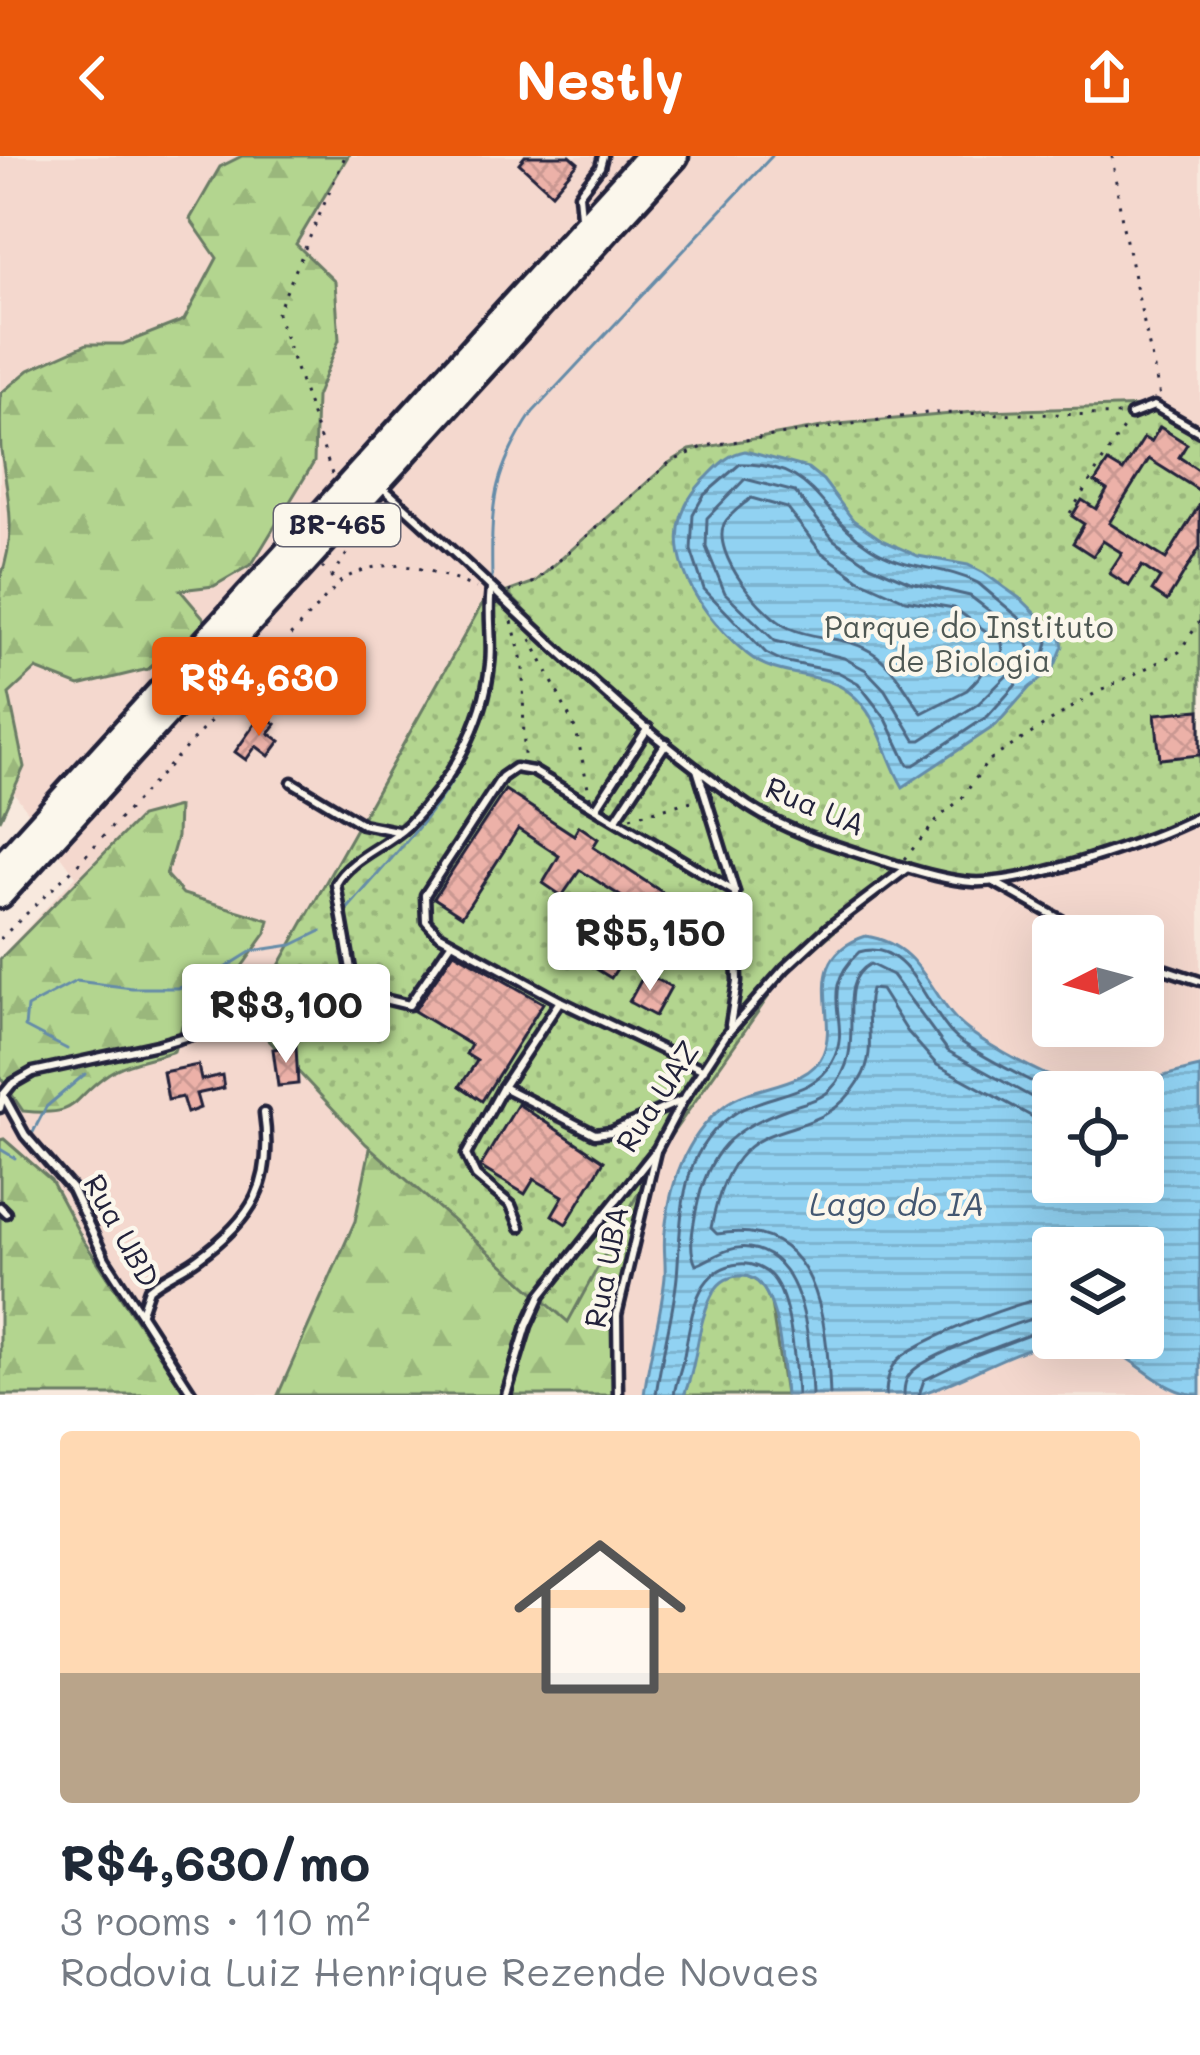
<!DOCTYPE html>
<html lang="en">
<head>
<meta charset="utf-8">
<style>
	body { margin:0; font-family:Mali,sans-serif; background:#f2f2f3; color:#1f2937; height:100vh; display:flex; flex-direction:column; font-size:45px; white-space:nowrap }
	* { box-sizing:border-box; margin:0 }
	p { font-size:39px; color:#747a83 }
	.icon { flex:none; width:66px; height:66px; fill:none; stroke:currentColor; stroke-width:2; stroke-linecap:round; stroke-linejoin:round }
	.map { position:relative; height:1239px; overflow:hidden }
	.sheet { display:flex; flex-direction:column; background:#fff; flex:1 }
	.sheet>* { flex:none }
	.needle { width:78px; rotate:264deg }
	.fabs { position:absolute; left:1032px; top:759px; display:grid; gap:24px }
	.fabs a { display:grid; place-items:center; width:132px; height:132px; border-radius:12px; background:#fff; box-shadow:0 12px 48px #0002; font-size:60px }
	.price { position:absolute; translate:-50% -102px; padding:0 27px; border-radius:12px; background:#fff; color:#222; font-size:39px; line-height:78px; filter:drop-shadow(0 3px 6px #0008) }
	.price::after { content:''; position:absolute; left:50%; top:72px; width:36px; height:27px; margin-left:-18px; background:inherit; clip-path:polygon(0 0,100% 0,50% 100%) }
	.price.current { background:#ea580c; color:#fff }
	ul { padding:0; list-style:none }
	li { display:grid; align-content:center; gap:24px; height:636px; padding:0 60px }
	li span { display:grid; place-items:center; height:372px; border-radius:12px; color:#555 }
	li>.icon { margin-inline-start:auto }
	span .icon { width:216px; height:216px; fill:#fffc; stroke-width:1 }
	li b { font-size:51px }
	header { display:flex; justify-content:space-between; align-items:center; height:156px; padding:0 60px; background:#ea580c; color:#fff; font-size:54px; font-weight:700 }
	.map>svg:first-child { display:block }
	.built { fill:#f4d8ce; fill-rule:evenodd }
	.forest { fill:url(#forest-firs); stroke:#6a7c65; stroke-width:3 }
	.park { fill:url(#park-dots); stroke:#6a7c65; stroke-width:3 }
	.water { fill:url(#water-rules); stroke:#658ca9; stroke-width:3; fill-rule:evenodd }
	.lines { fill:none; stroke-linecap:round; stroke-linejoin:round }
	.shore { stroke:#4e6884; stroke-width:3 }
	.stream { stroke:#658ca9; stroke-width:3 }
	.building { fill:url(#building-cross-hatch); stroke:#22223b; stroke-width:3 }
	.lane-casing { stroke:#22223b; stroke-width:15 }
	.highway-casing { stroke:#22223b; stroke-width:33 }
	.path { stroke:#22223b; stroke-width:3; stroke-dasharray:3 9; stroke-linecap:butt }
	.lane { stroke:#fbf7ec; stroke-width:6 }
	.highway { stroke:#fbf7ec; stroke-width:24 }
	.labels { text-anchor:middle; stroke-width:9; stroke-linejoin:round; paint-order:stroke }
	.shield { fill:#fbf7ec; stroke:#636270; stroke-width:3 }
	.shield-label { font-size:27px; font-weight:bold; fill:#22223b }
	.park-label { font-size:30px; fill:#4e5854; stroke:#fbf7ec }
	.street-label { font-size:30px; fill:#22223b; stroke:#fbf7ec }
	.water-label { font-size:33px; font-style:italic; fill:#435772; stroke:#fbf7ec }
</style>
</head>
<body>
<header><svg class="icon" aria-label="back" viewBox="0 0 24 24"><path d="M15 5l-7 7 7 7"/></svg>Nestly<svg class="icon" aria-label="share" viewBox="0 0 24 24"><path d="M12 15V3M7 8l5-5 5 5M5 13v7h14v-7"/></svg></header>
<div class="map">
<svg width="1200" height="1239" viewBox="0 0 1200 1239">
	<defs>
		<pattern id="forest-firs" width="22" height="20" patternUnits="userSpaceOnUse" patternTransform="scale(3)"><rect width="22" height="20" fill="#b3d58f"/><path d="M5 1l3.5 6h-7zM16 11l3.5 6h-7z" fill="#9ab77c"/></pattern>
		<pattern id="park-dots" width="8" height="8" patternUnits="userSpaceOnUse" patternTransform="scale(3)"><rect width="8" height="8" fill="#b3d58f"/><path d="M2 2h.1M6 6h.1" fill="none" stroke="#9ab77c" stroke-width="1.8" stroke-linecap="round"/></pattern>
		<pattern id="water-rules" width="6" height="5" patternUnits="userSpaceOnUse" patternTransform="scale(3)"><rect width="6" height="5" fill="#91d2f2"/><path d="M0 2.5h6" fill="none" stroke="#7db4d0"/></pattern>
		<pattern id="building-cross-hatch" width="8" height="8" patternUnits="userSpaceOnUse" patternTransform="scale(3)"><rect width="8" height="8" fill="#ecb1a8"/><path d="M0 0l8 8M0 8l8-8" fill="none" stroke="#ca9892"/></pattern>
	</defs>
	<rect width="100%" height="100%" fill="#f8e9de"/>
	<filter id="ink" filterUnits="userSpaceOnUse"><feTurbulence type="fractalNoise" baseFrequency=".00833" numOctaves="2"/><feDisplacementMap in="SourceGraphic" scale="24" xChannelSelector="R" yChannelSelector="G"/><feConvolveMatrix kernelMatrix="1 2 1 2 8 2 1 2 1" color-interpolation-filters="sRGB"/></filter>
	<g filter="url(#ink)">
		<!-- built -->
		<path class="built" d="M0,0H1200V1239H0V801L76,720L0,618ZM1053,780H1143V870H1053ZM1053,936H1143V1026H1053ZM1053,1092H1143V1182H1053Z"/>
		<!-- forest -->
		<g class="forest">
			<path d="M242,0H348L296,88L335,126L339,184L316,241L314,306L252,408L214,430L180,434L208,467L148,513L79,530L36,513L9,538L24,611L0,664V424C18,373 8,345 1,294C0,275 0,256 1,237L29,214L87,188H123L184,164L217,102L190,63L220,11Z"/>
			<path d="M178,651L177,681L166,719L183,738L269,764L266,777L233,823L186,857L174,895C154,902 126,906 108,918C68,945 82,961 23,955L0,921V803L140,661Z"/>
			<path d="M388,906L662,973C637,1060 604,1148 614,1239H278L355,1065Z"/>
			<path d="M4,983L51,1024L83,1084L186,1239H0V984Z"/>
		</g>
		<!-- park -->
		<g class="park">
			<path d="M1149,250L1200,276V660C1143,688 1036,725 972,726C951,726 927,717 907,712L783,820L665,988L568,1166L366,988L249,863L491,432L558,488L507,436L535,426L669,307L690,294L839,268L985,255Z"/>
			<path d="M745,1119L762,1128L771,1147L785,1239H684C696,1210 698,1137 726,1122C732,1119 739,1120 745,1119Z"/>
		</g>
		<!-- water -->
		<g class="water">
			<path d="M745,295L808,312L823,324L853,364L882,384L918,400L968,409L984,417L1022,444L1061,482L1063,490L1053,514L1030,531L996,569L903,631C884,600 881,560 849,536C820,513 780,525 747,498C694,453 645,379 708,320C719,309 728,298 745,295Z"/>
			<path d="M866,780C910,787 923,818 946,851C961,873 982,884 1004,897C1095,949 1105,933 1200,911V1239C1155,1239 1128,1185 1078,1184C1022,1184 975,1221 923,1237C897,1239 817,1239 785,1239C782,1210 781,1116 739,1120C725,1121 717,1128 711,1141C696,1172 698,1207 684,1239H644C649,1199 661,1161 665,1121C666,1106 663,1091 665,1076C670,1027 687,977 728,947C755,928 809,931 823,898C840,860 798,802 866,780ZM1053,936H1143V1026H1053ZM1053,1092H1143V1182H1053Z"/>
		</g>
		<g class="lines">
			<!-- shore -->
			<g class="shore">
				<path d="M740,308C817,307 816,356 870,391C907,415 943,409 978,427L1048,486L1043,506L1022,522L988,560L914,609H908L886,563L858,527L838,516L782,505L766,497L704,433L691,394L693,358L704,339Z"/>
				<path d="M745,323L795,336L834,384L870,409L910,426L970,440L1026,483L1031,496L978,548L921,584H915L885,534L866,514L844,502L775,485L725,437L706,391L707,362Z"/>
				<path d="M751,342L787,352L821,396L858,423L905,444L954,452L1002,487L1003,495L967,534L922,557C908,537 896,514 876,499C849,479 817,485 789,472C763,460 711,398 724,368C729,358 743,349 751,342Z"/>
				<path d="M656,1239C661,1199 673,1161 677,1121C682,1062 677,993 737,956C768,937 814,940 832,906C855,866 814,838 859,796C911,780 928,862 960,885C989,905 1022,920 1053,937"/>
				<path d="M674,1239C676,1224 683,1209 685,1194C692,1159 696,1112 739,1108C750,1106 765,1113 772,1121C792,1145 795,1209 797,1239"/>
				<path d="M812,1239C810,1194 808,1100 749,1092C728,1089 712,1103 696,1109C688,1093 693,1073 696,1055C708,994 732,972 789,952C802,947 821,944 831,933C872,892 830,830 870,808L892,819L948,895L1053,953"/>
				<path d="M830,1239C827,1163 818,1061 717,1078L711,1072C737,935 811,1003 860,924C879,894 862,863 871,833L881,834L907,875L937,909L1053,972"/>
				<path d="M886,1239C886,1226 889,1214 898,1204C915,1185 1027,1141 1053,1141"/>
				<path d="M904,1239C904,1228 906,1220 915,1213C933,1198 1031,1159 1053,1159"/>
				<path d="M919,1239L924,1224L973,1200L1042,1174H1053"/>
			</g>
			<!-- stream -->
			<g class="stream">
				<path d="M492,427C491,352 490,320 533,256L772,0"/>
				<path d="M343,758C428,658 497,605 494,463"/>
				<path d="M67,893L25,871L27,851L76,825L132,832H178L207,823L252,795L292,789L321,775"/>
				<path d="M31,980L46,951L85,918"/>
				<path d="M0,993L15,1002"/>
			</g>
		</g>
		<!-- building -->
		<g class="building">
			<path d="M525,0H570L578,7L552,37L519,7Z"/>
			<path d="M1160,271L1187,288L1179,301L1200,315V335L1149,303L1109,367L1166,403L1200,348V391L1167,445L1152,435L1160,422L1142,410L1129,430L1109,417L1122,397L1103,385L1093,400L1073,387L1084,368L1072,360L1082,344L1096,353L1107,334L1095,326L1108,306L1123,315L1144,282L1151,286Z"/>
			<path d="M1200,554V599L1160,603L1155,558Z"/>
			<path d="M262,558L276,568L269,577L280,585L269,600L256,590L246,604L235,596Z"/>
			<path d="M505,634L574,679L579,670L598,683L593,691L665,738L624,811L620,808L611,822L585,806L625,743L580,714L562,740L543,727L559,700L518,673L462,760L434,742Z"/>
			<path d="M454,796L543,847L482,945L460,930L477,905L466,898L471,889L414,855Z"/>
			<path d="M645,817L671,831L655,860L629,846Z"/>
			<path d="M296,890L298,928L278,930L273,893Z"/>
			<path d="M198,909L201,924L222,919L224,932L196,938L200,952L187,957L182,941L168,944L163,916Z"/>
			<path d="M518,948L604,1005L566,1068L552,1059L563,1040L534,1023L525,1038L480,1011Z"/>
		</g>
		<g class="lines">
			<defs>
				<g id="lane">
					<path d="M581,61L579,38L600,11L603,0"/>
					<path d="M1131,259L1154,250L1200,276"/>
					<path d="M382,331C503,437 614,559 748,650C789,677 837,690 883,705C911,713 943,724 972,726C1026,729 1150,685 1200,660"/>
					<path d="M697,613L735,736L737,826L730,869"/>
					<path d="M292,626L362,668L397,675"/>
					<path d="M596,652L648,572"/>
					<path d="M616,663L666,587"/>
					<path d="M994,726L1090,780"/>
					<path d="M1143,806L1200,825"/>
					<path d="M355,836L409,849L452,786"/>
					<path d="M704,914L560,845L438,778L426,765L425,739L502,621L515,612L533,615L735,736"/>
					<path d="M503,931L595,978L611,976L680,945"/>
					<path d="M3,939L25,979L72,1033L105,1103L193,1239"/>
					<path d="M0,952L3,939L12,928L33,916L157,889L278,854L342,844L355,836L336,728C350,702 385,691 407,670C450,627 484,569 490,508C493,483 487,458 491,433"/>
					<path d="M0,1051L6,1057"/>
					<path d="M520,1071L511,1049L476,1020L466,999L503,931L560,845"/>
					<path d="M141,1156L149,1133C163,1121 182,1114 197,1103C254,1062 274,1027 264,957"/>
					<path d="M506,1239L527,1170L541,1139L657,993L683,944L725,880L785,812L828,772L907,712"/>
					<path d="M618,1239L617,1159L656,995"/>
				</g>
				<g id="highway">
					<path d="M0,712L649,0"/>
					<path d="M0,739L675,0"/>
				</g>
			</defs>
			<!-- lane casing -->
			<use href="#lane" class="lane-casing"/>
			<!-- highway casing -->
			<use href="#highway" class="highway-casing"/>
			<!-- path -->
			<g class="path">
				<path d="M1112,0L1123,71L1161,245"/>
				<path d="M332,318L277,157L345,0"/>
				<path d="M1070,357L1127,266"/>
				<path d="M322,411L336,426"/>
				<path d="M332,421L370,362"/>
				<path d="M509,436L535,426L669,307L705,290L927,257L1123,259"/>
				<path d="M512,465L523,509L524,604"/>
				<path d="M531,483L576,574L590,641"/>
				<path d="M221,537L256,502L271,515L244,544L257,556"/>
				<path d="M630,661L696,644"/>
				<path d="M904,703L941,660L962,642L988,605L1090,540L1179,496L1200,465"/>
				<path d="M0,783L71,715L342,424C389,396 431,414 476,432"/>
			</g>
			<!-- lane -->
			<use href="#lane" class="lane"/>
			<!-- highway -->
			<use href="#highway" class="highway"/>
		</g>
	</g>
	<g class="labels">
		<!-- shield labels -->
		<rect class="shield" x="274" y="348" width="126" height="42" rx="9"/>
		<g class="shield-label">
			<text x="337" y="378">BR-465</text>
		</g>
		<!-- park labels -->
		<g class="park-label">
			<text x="969" y="482">Parque do Instituto<tspan x="969" dy="34">de Biologia</tspan></text>
		</g>
		<!-- street labels -->
		<g class="street-label">
			<text transform="translate(815 651) rotate(23)" y="10">Rua UA</text>
			<text transform="translate(658 941) rotate(-57)" y="10">Rua UAZ</text>
			<text transform="translate(121 1075) rotate(61)" y="10">Rua UBD</text>
			<text transform="translate(607 1111) rotate(-79)" y="10">Rua UBA</text>
		</g>
		<!-- water labels -->
		<g class="water-label">
			<text x="897" y="1060">Lago do IA</text>
		</g>
	</g>
</svg>
<div class="fabs">
<a><svg class="needle" viewBox="-14 -14 28 28"><path d="M0-13l5 13h-10z" fill="#e53935"/><path d="M0 13l5-13h-10z" fill="#747a83"/></svg></a>
<a><svg class="icon" aria-label="locate" viewBox="0 0 24 24"><circle cx="12" cy="12" r="6"/><path d="M12 2v4M12 18v4M2 12h4M18 12h4"/></svg></a>
<a><svg class="icon" aria-label="layers" viewBox="0 0 24 24"><path d="M12 4l9 5-9 5-9-5zM3 14l9 5 9-5"/></svg></a>
</div>
<b class="price current" style="left:259px;top:583px">R$4,630</b>
<b class="price" style="left:650px;top:838px">R$5,150</b>
<b class="price" style="left:286px;top:910px">R$3,100</b>
</div>
<section class="sheet">
<ul>
<li><span style="background:linear-gradient(#ffd9b3 65%,#b9a48a 0)"><svg class="icon" aria-label="home" viewBox="0 0 24 24"><path d="M3 11l9-7 9 7M6 9v11h12V9"/></svg></span><div><b>R$4,630/mo</b><p>3 rooms · 110 m²</p><p>Rodovia Luiz Henrique Rezende Novaes</p></div></li>
</ul>
</section>
</body>
</html>
